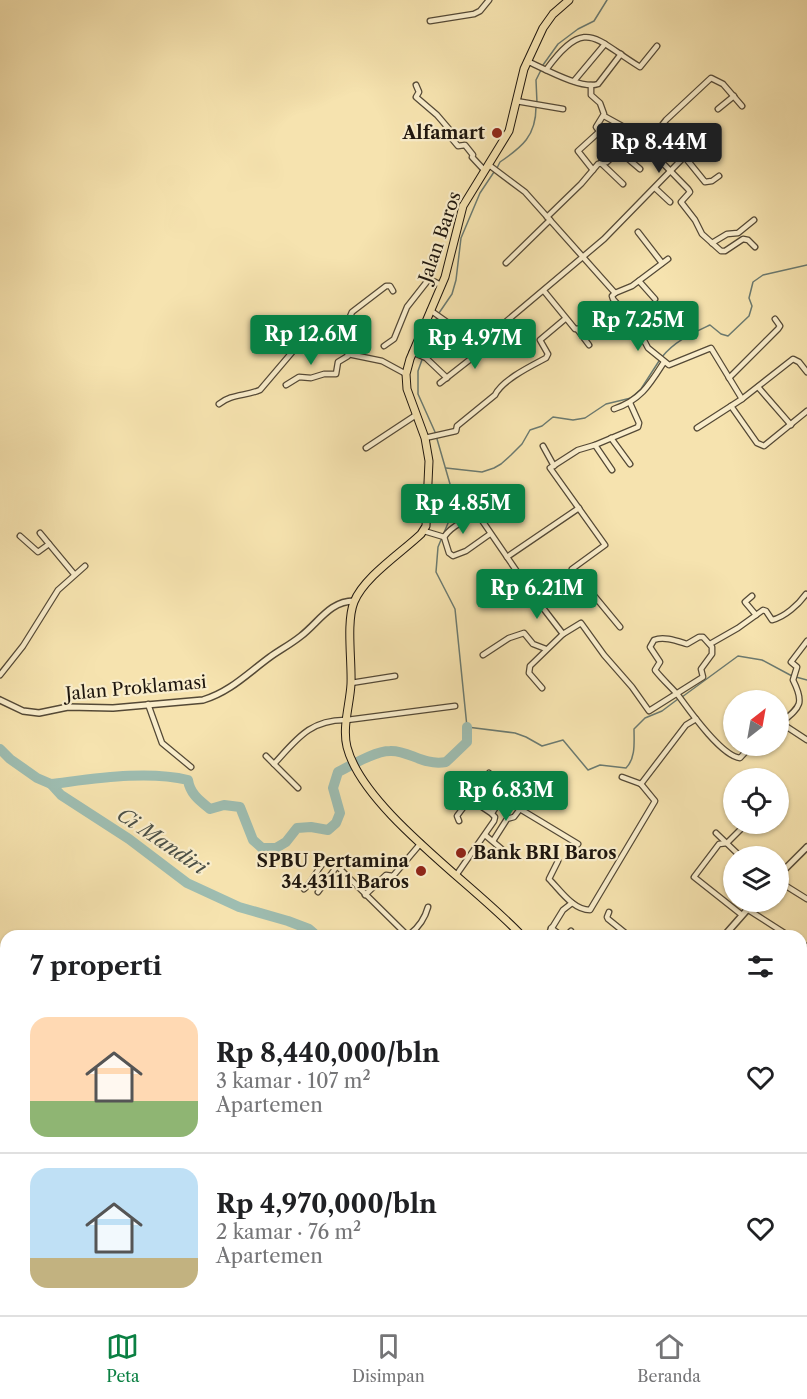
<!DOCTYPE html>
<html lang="id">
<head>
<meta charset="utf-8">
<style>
	body { margin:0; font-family:"Libre Caslon Text",serif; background:#f6f6f6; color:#202124; height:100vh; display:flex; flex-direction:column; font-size:22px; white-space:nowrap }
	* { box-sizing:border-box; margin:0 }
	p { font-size:20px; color:#757577 }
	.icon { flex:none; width:33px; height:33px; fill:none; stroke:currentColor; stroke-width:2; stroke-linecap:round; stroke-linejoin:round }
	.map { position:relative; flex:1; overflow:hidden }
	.panel { position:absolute; left:0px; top:930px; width:807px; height:386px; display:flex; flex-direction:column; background:#fff; border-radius:18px 18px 0 0; box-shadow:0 2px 4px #0004 }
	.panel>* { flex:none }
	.needle { width:39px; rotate:31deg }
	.fabs { position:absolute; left:723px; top:690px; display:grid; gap:12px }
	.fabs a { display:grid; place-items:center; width:66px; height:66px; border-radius:50%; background:#fff; box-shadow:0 2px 4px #0004; font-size:30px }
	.price { position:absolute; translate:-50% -51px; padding:0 14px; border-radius:6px; background:#0b8043; color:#fff; font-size:20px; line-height:39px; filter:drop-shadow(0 2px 3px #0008) }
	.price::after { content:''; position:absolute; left:50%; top:36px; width:18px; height:14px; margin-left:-9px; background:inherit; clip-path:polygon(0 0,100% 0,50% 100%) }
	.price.on { background:#222; color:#fff }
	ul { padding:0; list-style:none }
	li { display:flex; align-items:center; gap:18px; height:150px; padding:0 30px }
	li+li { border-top:2px solid #e0e0e0 }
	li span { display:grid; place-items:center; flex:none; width:168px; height:120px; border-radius:18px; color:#555 }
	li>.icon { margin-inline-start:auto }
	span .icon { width:72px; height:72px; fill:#fffc; stroke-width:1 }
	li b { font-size:26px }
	h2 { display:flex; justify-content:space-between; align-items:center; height:72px; padding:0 30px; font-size:26px }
	.tabs { display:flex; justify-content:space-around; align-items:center; height:84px; border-top:2px solid #e0e0e0; background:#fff; font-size:16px; color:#757577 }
	.tabs a { display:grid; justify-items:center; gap:3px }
	.tabs .on { color:#0b8043 }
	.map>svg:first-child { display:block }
	.forest { fill:url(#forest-crowns); stroke:#706c4a; stroke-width:1.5 }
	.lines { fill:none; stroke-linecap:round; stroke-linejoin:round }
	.stream { stroke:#6b7a70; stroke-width:1.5 }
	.river { stroke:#9ebdb1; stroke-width:10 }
	.minor-casing { stroke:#544936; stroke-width:7 }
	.tertiary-casing { stroke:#544936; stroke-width:8 }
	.primary-casing { stroke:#1e160e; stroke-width:9 }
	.minor { stroke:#f9edcb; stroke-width:4.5 }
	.tertiary { stroke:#f9edcb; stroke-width:5 }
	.primary { stroke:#f6e3af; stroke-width:7 }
	.poi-dot { fill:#8f2418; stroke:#f9edcb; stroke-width:2 }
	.labels { text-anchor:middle; stroke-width:4.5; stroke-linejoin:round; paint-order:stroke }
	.poi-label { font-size:18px; font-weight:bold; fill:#1e160e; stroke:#f9edcb; text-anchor:end }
	.street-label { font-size:18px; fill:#1e160e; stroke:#f9edcb }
	.water-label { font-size:20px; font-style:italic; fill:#4b5047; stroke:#f9edcb }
</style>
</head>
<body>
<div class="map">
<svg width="807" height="1315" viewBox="0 0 807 1315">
	<defs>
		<pattern id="forest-crowns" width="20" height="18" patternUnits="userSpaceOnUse" patternTransform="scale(1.5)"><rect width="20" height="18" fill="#c2c287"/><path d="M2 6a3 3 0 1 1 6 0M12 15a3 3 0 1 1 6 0" fill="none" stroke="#a6a673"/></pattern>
	</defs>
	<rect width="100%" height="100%" fill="#f6e3af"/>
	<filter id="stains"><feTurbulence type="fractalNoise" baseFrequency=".00333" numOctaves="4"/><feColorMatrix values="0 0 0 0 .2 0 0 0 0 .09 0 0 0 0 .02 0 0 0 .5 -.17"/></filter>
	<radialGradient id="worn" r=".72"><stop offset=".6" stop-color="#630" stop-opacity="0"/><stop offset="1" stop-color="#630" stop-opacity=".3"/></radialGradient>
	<!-- forest -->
	<path class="forest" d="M6,1027V1310H408L409,1315H0V1031Z"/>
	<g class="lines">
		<!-- stream -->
		<g class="stream">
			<path d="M543,65L558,44L578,29L594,21L607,0"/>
			<path d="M537,103L536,80L541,70"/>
			<path d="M497,168L500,162C522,147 536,136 536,107"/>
			<path d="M439,313L452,294L456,280L461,238L480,193L494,172"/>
			<path d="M437,317L418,371V394L435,432L450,484L451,516L438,547L436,572L455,609L467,727L515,733L526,737L542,746L563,740L588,770L600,765L626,768C636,758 634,742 634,729L645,718L662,711L678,699"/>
			<path d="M662,357C675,341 691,334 710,325L721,334L728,336L749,316L752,306L749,298L753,282L763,275L807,265"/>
			<path d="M446,468L482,472L494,468L501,464L511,455L522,444L530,430L542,426L553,417L573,420L585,418L606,404L631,398L641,389L659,361"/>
			<path d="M796,677L807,680"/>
			<path d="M682,697L738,656L762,660L792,676"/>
		</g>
		<!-- river -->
		<g class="river">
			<path d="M0,749L10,759L37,778L51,784L61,795L129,839L187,883L239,907L288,921L309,929L317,936"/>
			<path d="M51,784C93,779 146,770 188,780C190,794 200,801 210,809L224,805L240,807L253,840L262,848H276L286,842L297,828L311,827L328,830L336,823L340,813L333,788L338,772C352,765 375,751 390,751C409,750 422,766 446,762L467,742V727"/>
			<path d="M588,1310L589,1315"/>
		</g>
		<defs>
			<g id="minor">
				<path d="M430,21L474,14L480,11L489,0"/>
				<path d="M527,61C543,68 582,90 598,84L621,54"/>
				<path d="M546,70C586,15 595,40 640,67L657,46"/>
				<path d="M574,81L605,44"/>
				<path d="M416,85L419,92L416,97L437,115L449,129L448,134L458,146L465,145L473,155L472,157L485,171"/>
				<path d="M591,85V95L600,103L604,114L596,127L599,131"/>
				<path d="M516,101L563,109"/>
				<path d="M718,109L734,96"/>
				<path d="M604,116L624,127L630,135L646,146L688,189L690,192L681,202L695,220L702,234L721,251H725L743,239L748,240L755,247"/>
				<path d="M659,129L671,140L705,182L712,181L719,176"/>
				<path d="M646,146L666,120L711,78L723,84L742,106"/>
				<path d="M601,163L623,184"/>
				<path d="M489,165L525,192L615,293"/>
				<path d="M593,170L578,151L600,131L605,133L619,151L640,169"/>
				<path d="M655,188L670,202"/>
				<path d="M547,217L581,184L598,164L607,162L633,137"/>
				<path d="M638,232L662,263"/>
				<path d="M712,243L727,234L738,233L754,220"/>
				<path d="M506,263L550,220"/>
				<path d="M639,281L655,299"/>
				<path d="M544,291L575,329H579L596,317"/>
				<path d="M615,293L612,296L613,299L636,325L648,348L669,365L711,348L742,399L793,359L799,362L807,372"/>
				<path d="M615,293L632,286L668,259"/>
				<path d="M430,310L464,334L483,341L604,239L685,156"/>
				<path d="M577,329L589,345"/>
				<path d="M341,344L346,326L352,312L386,286H390L393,291"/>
				<path d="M384,346L394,339L407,307L429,279L441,285"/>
				<path d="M412,352L426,358L447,378"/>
				<path d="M729,378L778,329L780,326L775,319"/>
				<path d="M440,383L477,354L481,341"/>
				<path d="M286,385L299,377L311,378L324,374H336L338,362L348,356V354"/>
				<path d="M758,387L791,425"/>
				<path d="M219,404C231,394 246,396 260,390L311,330L330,344H341L348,354L382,361L406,374"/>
				<path d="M731,406L757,443L764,446L807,411"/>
				<path d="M614,409C641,400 650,384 664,362"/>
				<path d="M697,428L742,399"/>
				<path d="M425,438L456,431L457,426L495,395C502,380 531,366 546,358L548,354L540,340L565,319"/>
				<path d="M611,438L630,464"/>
				<path d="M595,445L578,450L550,468L605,545L572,569L620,627"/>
				<path d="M543,446L554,466"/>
				<path d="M366,448L416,415"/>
				<path d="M612,470L595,445L638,427L639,423L630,403"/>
				<path d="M424,531L444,537C451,527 468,516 481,519L533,595L563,634L530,666L529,673L542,688"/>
				<path d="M40,533L74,574"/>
				<path d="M20,536L38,552L49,544"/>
				<path d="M444,537L449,553L453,556L466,551L490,534"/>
				<path d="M507,557L579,508"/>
				<path d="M752,596L745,602L756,615"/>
				<path d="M563,634L581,623L604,655L632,687L649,711L703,677L701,669L712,654V647L703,637H699L687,644C677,641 664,636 654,640L650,647L660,662L655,670C662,679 670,686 678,695C689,710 721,756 740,758L751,746"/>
				<path d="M710,644L738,628L763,610L766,611L772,620C785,617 799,604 806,594"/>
				<path d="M483,655L509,638L524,633L533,644L546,649"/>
				<path d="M0,675L23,646L58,590L85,566"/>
				<path d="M351,683L395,676"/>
				<path d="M148,704L162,743L191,767"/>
				<path d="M781,723C800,707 805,704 793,680L797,667L791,662L807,641"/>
				<path d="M781,723L807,740"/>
				<path d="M266,756L298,788"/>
				<path d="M274,764C296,740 310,719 347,720L455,706"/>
				<path d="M622,777L641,784"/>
				<path d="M641,784L686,725L696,719"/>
				<path d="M449,785L491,813L495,817L494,821L457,874"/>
				<path d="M492,813L507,791"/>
				<path d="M459,821L457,816L489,773"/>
				<path d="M716,833L740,856"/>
				<path d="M485,835L504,851"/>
				<path d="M493,841L507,819L514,817L520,809L578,844"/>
				<path d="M558,861L549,879C560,890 573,910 590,910L655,801L641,784"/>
				<path d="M778,881L807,899"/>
				<path d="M304,889C314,881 317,867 327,860L337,866L406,934H410C419,927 425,918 428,907"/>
				<path d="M318,892L337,866"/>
				<path d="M365,895L386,875L393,876L421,843"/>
				<path d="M747,909L789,936"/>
				<path d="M609,912L607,917L608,919L629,936"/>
				<path d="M742,915L694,877L719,844L727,843L746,824"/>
				<path d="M551,928L562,936"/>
				<path d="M547,936L563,910L572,903"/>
				<path d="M566,936L571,931"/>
				<path d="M801,943L807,947"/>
				<path d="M801,1002L807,1003"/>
				<path d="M801,1036L807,1038"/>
				<path d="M801,1065L807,1061"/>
				<path d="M801,1099L807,1095"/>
				<path d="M801,1144L807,1139"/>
				<path d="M801,1236L807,1233"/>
			</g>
			<g id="tertiary">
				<path d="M0,700L23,711L39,713L68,707L113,708L203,700C230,692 248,673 270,657C280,650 291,644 301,636C319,622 330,601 354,601"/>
				<path d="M778,876L807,847"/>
				<path d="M724,936L754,902"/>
			</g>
			<g id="primary">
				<path d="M522,936C476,886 363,810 347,747C342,727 350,704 351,684C352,661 346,622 354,602C364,577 401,553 421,534L426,526L429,461L425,438L407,389L406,374L410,359L445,277L463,206L509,131L524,69L543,28L553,14L569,0"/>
				<path d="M700,1310L704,1315"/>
			</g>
		</defs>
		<!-- minor casing -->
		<use href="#minor" class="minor-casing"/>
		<!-- tertiary casing -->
		<use href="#tertiary" class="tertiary-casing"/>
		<!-- primary casing -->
		<use href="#primary" class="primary-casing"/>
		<!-- minor -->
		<use href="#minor" class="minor"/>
		<!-- tertiary -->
		<use href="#tertiary" class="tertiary"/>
		<!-- primary -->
		<use href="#primary" class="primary"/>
	</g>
	<!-- markers -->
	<g class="poi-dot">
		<circle cx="497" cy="133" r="6"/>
		<circle cx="461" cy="853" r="6"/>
		<circle cx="421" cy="871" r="6"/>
	</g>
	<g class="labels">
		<!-- poi labels -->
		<g class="poi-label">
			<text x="485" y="139">Alfamart</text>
			<text x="473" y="859" text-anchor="start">Bank BRI Baros</text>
			<text x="409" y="867">SPBU Pertamina<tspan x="409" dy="21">34.43111 Baros</tspan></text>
		</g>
		<!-- street labels -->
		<g class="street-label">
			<text transform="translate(440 237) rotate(-71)" y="6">Jalan Baros</text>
			<text transform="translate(136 688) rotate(-5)" y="6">Jalan Proklamasi</text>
		</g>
		<!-- water labels -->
		<g class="water-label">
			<text transform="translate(162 841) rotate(34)" y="7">Ci Mandiri</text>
		</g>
	</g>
	<rect width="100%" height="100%" filter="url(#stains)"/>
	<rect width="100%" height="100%" fill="url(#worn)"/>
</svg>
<div class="fabs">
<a><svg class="needle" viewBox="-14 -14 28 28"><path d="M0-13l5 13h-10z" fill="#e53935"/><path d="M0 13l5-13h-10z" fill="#757577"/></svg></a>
<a><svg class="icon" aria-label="locate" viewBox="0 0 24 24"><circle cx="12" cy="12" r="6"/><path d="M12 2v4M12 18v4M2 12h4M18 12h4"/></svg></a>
<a><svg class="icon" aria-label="layers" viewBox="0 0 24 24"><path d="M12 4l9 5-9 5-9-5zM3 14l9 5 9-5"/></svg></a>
</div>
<b class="price on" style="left:659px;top:174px">Rp 8.44M</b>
<b class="price" style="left:638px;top:352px">Rp 7.25M</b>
<b class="price" style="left:311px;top:366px">Rp 12.6M</b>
<b class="price" style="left:475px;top:370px">Rp 4.97M</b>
<b class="price" style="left:463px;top:535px">Rp 4.85M</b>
<b class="price" style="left:537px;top:620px">Rp 6.21M</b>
<b class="price" style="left:506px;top:822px">Rp 6.83M</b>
<section class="panel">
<h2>7 properti<svg class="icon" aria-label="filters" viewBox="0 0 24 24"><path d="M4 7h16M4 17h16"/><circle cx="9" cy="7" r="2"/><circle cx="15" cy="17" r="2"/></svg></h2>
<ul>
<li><span style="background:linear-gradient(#ffd9b3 70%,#8fb573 0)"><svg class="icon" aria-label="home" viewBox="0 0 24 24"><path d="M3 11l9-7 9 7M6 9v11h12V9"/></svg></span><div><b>Rp 8,440,000/bln</b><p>3 kamar · 107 m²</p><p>Apartemen</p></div><svg class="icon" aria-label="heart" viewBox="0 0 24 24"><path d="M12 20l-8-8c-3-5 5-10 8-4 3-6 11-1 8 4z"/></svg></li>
<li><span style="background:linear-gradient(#bfe0f5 75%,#c2b280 0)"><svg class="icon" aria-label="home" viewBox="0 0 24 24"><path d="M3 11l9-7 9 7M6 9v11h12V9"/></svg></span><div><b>Rp 4,970,000/bln</b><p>2 kamar · 76 m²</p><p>Apartemen</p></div><svg class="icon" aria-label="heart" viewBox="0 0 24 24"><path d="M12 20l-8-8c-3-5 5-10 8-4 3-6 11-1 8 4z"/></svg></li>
</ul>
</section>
</div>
<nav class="tabs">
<a class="on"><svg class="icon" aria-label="map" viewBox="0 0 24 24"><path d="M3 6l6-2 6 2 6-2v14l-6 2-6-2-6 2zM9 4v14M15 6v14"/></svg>Peta</a>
<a><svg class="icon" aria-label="saved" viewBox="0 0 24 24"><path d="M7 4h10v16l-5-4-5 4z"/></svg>Disimpan</a>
<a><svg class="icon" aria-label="home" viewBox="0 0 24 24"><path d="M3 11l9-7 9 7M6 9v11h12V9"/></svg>Beranda</a>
</nav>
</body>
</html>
